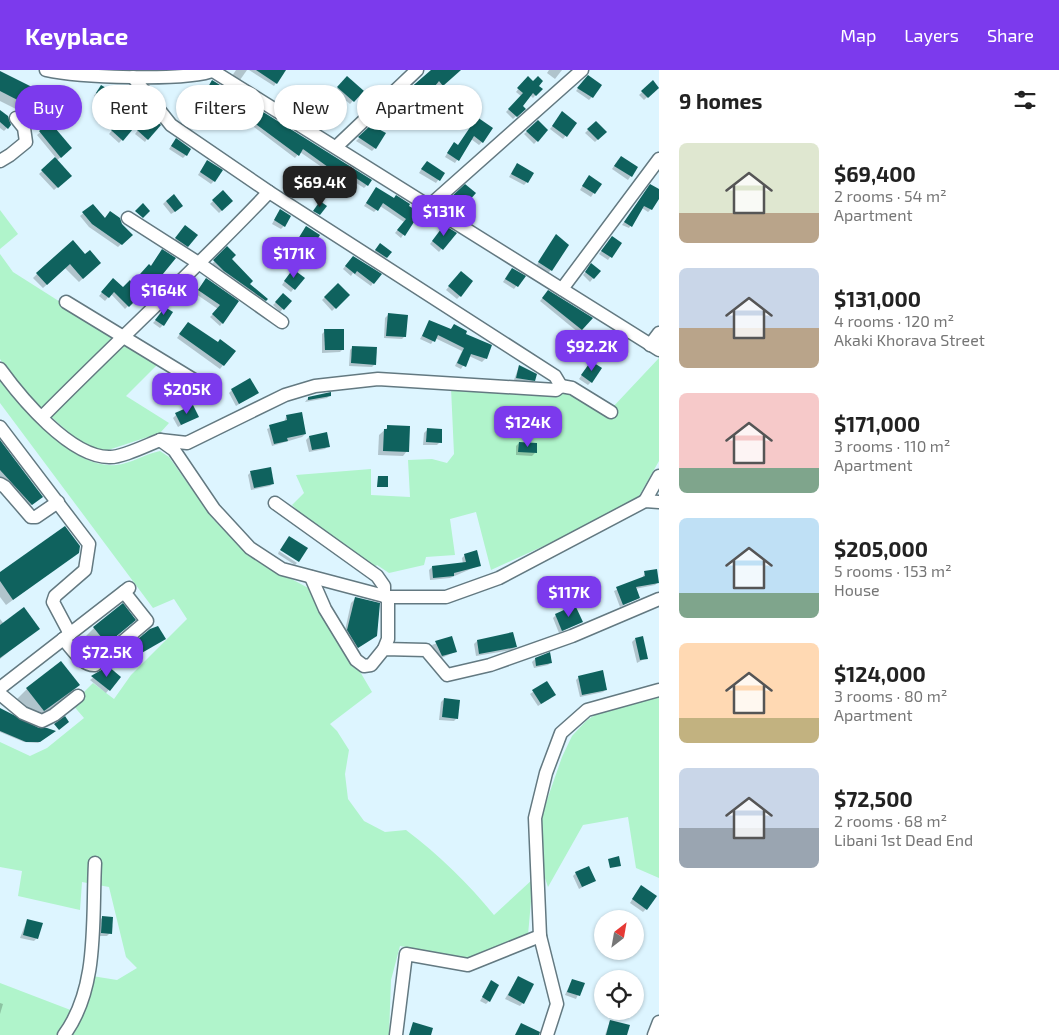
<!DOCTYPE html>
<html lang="en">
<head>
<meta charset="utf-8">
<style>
	body { margin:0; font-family:"Exo 2",sans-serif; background:#f6f6f6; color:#222; height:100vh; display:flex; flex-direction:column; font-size:19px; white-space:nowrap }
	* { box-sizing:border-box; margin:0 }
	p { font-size:16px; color:#767676 }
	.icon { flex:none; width:28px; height:28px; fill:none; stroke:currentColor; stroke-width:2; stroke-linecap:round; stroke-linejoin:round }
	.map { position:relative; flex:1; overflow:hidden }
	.sheet { display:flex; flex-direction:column; background:#fff; width:400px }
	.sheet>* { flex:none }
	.top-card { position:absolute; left:15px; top:15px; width:475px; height:45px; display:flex; gap:10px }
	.needle { width:32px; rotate:31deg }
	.controls { position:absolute; left:594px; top:840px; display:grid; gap:10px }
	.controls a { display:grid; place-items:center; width:50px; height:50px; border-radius:50%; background:#fff; box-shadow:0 1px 4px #0004; font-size:25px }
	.price { position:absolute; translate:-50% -42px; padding:0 11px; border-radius:10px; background:#7c3aed; color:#fff; font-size:16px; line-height:32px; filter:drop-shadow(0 1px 2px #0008) }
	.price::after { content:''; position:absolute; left:50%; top:30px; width:15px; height:11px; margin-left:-8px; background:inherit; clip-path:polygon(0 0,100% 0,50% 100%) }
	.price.selected { background:#222; color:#fff }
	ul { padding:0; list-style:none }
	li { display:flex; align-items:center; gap:15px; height:125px; padding:0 20px }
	li span { display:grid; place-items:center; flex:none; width:140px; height:100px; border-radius:8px; color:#555 }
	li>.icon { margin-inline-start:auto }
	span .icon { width:60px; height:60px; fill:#fffc; stroke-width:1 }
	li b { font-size:21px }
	h2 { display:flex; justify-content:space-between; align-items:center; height:60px; padding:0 20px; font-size:21px }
	.chip { padding:0 18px; border-radius:22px; background:#fff; box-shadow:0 1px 4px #0004; font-size:18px; line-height:45px }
	.chip.selected { background:#7c3aed; color:#fff }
	header { display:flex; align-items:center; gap:30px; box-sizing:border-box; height:70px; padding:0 25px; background:#7c3aed; color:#fff }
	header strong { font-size:24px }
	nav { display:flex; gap:28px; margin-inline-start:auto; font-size:18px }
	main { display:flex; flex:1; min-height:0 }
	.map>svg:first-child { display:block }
	.green { fill:#b0f4cb }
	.shadow { fill:#0003 }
	.building { fill:#0f625e }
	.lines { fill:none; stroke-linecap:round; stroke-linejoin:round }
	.minor-casing { stroke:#637981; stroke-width:15 }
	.minor { stroke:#fff; stroke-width:12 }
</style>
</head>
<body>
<header>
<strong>Keyplace</strong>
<nav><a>Map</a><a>Layers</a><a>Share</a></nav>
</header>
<main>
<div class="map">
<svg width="659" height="965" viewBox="0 0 659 965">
	<rect width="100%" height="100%" fill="#ddf5ff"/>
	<!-- green -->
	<g class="green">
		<path d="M0,140L18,164L0,179Z"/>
		<path d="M0,184L13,202L158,294L126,326L169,353L160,363L105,381L93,379L75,368L21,320L0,289Z"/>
		<path d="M659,288V391L639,426L592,454L491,500L476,442L450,449L455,485L426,487L424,495L389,503L377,495L373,499L309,452L292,435L304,423L296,405L371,399V425L410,427L408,390L432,389L447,393L454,384L451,318L557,326L571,314L612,338Z"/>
		<path d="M0,309C23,340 73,399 116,395C130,394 145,384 160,381L169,387L213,449L249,486L312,520L372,622L330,654L337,661L349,680L345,704L348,729L364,751L385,762L406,760C439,785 468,813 494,845L533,809L528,865L464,889L400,876L391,910L389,965H0V913L81,944L89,929L92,906L117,910L137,898L126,887L109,817L82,812L80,840L18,826L22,801L0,797V672L30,686L47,678L84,648L72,634L93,613L114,629L131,605L187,549L174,529L153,538L0,333Z"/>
		<path d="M659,626V808L636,798L628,747L583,755L548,817L539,790V753L562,687L572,666L586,651L599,642Z"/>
	</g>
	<!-- shadow -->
	<g class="shadow">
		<path d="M236,0H247L240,10L232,6Z"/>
		<path d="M249,0H285L274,16Z"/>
		<path d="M433,0H458L439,18L436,14L419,34L406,24Z"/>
		<path d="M549,0H562L555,9L547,3Z"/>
		<path d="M0,2L38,40L32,47L0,31Z"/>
		<path d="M347,8L362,21L350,34L335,21Z"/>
		<path d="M525,10L541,19L533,28L530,25L521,36L524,39L513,49L506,42L521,26L516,22Z"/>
		<path d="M585,10L592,27L589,30L576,21Z"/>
		<path d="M212,12L367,115L364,118L344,105L339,111L324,103L326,100L300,82L295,88L250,54L248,57L240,52L241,50L202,27Z"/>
		<path d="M653,12L658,17L644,30L639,25Z"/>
		<path d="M98,20L112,32L109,35L94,26Z"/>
		<path d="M395,34L398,56L395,59L381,47Z"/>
		<path d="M0,41L7,58L4,61L0,58Z"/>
		<path d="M126,44L137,53L119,73L109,64Z"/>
		<path d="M560,46L576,53L563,69L550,59Z"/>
		<path d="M477,48L482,72L479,75L471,69L455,93L445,87L451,77L458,76Z"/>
		<path d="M147,49V69L145,72L135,64Z"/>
		<path d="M538,52L547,60L534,74L524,64Z"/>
		<path d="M596,52L605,62L595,72L585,63Z"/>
		<path d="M50,54L68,81L56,91L70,106L54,120L39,104L56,88L37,65Z"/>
		<path d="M372,56L375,78L372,81L356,71Z"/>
		<path d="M173,73L186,85L183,88L169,79Z"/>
		<path d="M618,90L637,97L628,110L612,99Z"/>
		<path d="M205,94L214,111L211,114L198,105Z"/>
		<path d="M424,95L443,103L436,113L419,103Z"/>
		<path d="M514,98L527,112L524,115L509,107Z"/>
		<path d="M586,110L600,114L591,127L580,120Z"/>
		<path d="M465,116L474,123L458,141L447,132Z"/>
		<path d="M648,118L659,121V127L651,139L648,142L642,138L629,158L622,155Z"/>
		<path d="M223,121L232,131L219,143L210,134Z"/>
		<path d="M374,121L419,141L401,168L395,163L404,152L380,136L374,142L364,136Z"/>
		<path d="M166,131L179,139L171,144L163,134Z"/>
		<path d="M93,135L104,149L110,142L131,165L118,177L89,157L80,146Z"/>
		<path d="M280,140L284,156L281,159L272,154Z"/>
		<path d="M182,160L188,176L184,179L173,172Z"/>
		<path d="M304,160L311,177L308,180L296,173Z"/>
		<path d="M441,160L455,163L439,182L430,174Z"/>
		<path d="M556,166L551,200L548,203L536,196Z"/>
		<path d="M609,171L620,173L608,190L599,184Z"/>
		<path d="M227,178L230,189L248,214L266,229L263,233L221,203L212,194Z"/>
		<path d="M377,178L390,182L383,191L373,184Z"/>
		<path d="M159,184L148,220L145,223L143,221L125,239L111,224L105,231L99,226L110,213L123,219L132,214L150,197Z"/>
		<path d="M85,186L95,197L79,212L65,198L43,218L33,208L37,204Z"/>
		<path d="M350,190L373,213L371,216L353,203L351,206L343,199Z"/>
		<path d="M589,198L599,201L590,212L583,205Z"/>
		<path d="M509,202L524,206L514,219L503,212Z"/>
		<path d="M290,203L303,208L291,222L282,215Z"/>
		<path d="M458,206L460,226L457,229L446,220Z"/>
		<path d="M203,213L237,232L220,256L210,247L218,239L196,224Z"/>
		<path d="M338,215L348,225L332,241L322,230Z"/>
		<path d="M283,225L290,231L280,242L273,235Z"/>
		<path d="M545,225L591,249L579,263L540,231Z"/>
		<path d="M166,239L163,255L160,258L153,253Z"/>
		<path d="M388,245L405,266L402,269L384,268L385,248Z"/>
		<path d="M430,251L450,260L454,256L486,288L482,292L469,286L461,299L455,296L462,281L435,268L431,274L420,269Z"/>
		<path d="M185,257L234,281L220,299L177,268Z"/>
		<path d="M325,261L343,279L340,282L322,283V264Z"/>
		<path d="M595,269L601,275L591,286L584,279Z"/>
		<path d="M353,277L375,294L372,297L349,296L350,280Z"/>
		<path d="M591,292V312L588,315L579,309Z"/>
		<path d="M519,296L534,310L531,313L514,310Z"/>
		<path d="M232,320L257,323L236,336L229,323Z"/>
		<path d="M330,325L327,328L305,332L308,328Z"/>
		<path d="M176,345L197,346L178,357L173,348Z"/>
		<path d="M286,347L305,364L302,367L272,376L267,359L284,352Z"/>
		<path d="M388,357L407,381L403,386L378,385L379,365Z"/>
		<path d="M427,360L440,372L437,375H423L424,363Z"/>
		<path d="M309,367L328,376L325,379L309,382L306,370Z"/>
		<path d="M0,370L41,427L25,440L0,413Z"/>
		<path d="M519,373L535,383L532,386L516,385V376Z"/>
		<path d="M251,402L273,413L270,416L251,420L248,405Z"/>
		<path d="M279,481L297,493L295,495L278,484Z"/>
		<path d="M78,482L6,535L0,527V504Z"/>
		<path d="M465,485L480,495L450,508L430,510L429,500L432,497L463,494L462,488Z"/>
		<path d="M645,503L658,512L655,515L635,519L639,528L620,537L614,521L642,508Z"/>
		<path d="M356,528L376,566L353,581L344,565L351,533Z"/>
		<path d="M556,545L581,552L559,563L553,548Z"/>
		<path d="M0,549L4,554L38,558L0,589Z"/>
		<path d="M134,550L93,587L80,572L94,558Z"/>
		<path d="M451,568L455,582L439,589L432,575Z"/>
		<path d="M635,569L646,588L637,593L632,572Z"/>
		<path d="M477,571L515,577L512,580L476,586L474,574Z"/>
		<path d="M535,589L551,592L548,595L534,598L532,592Z"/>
		<path d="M108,597L120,607L106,623L90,610Z"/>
		<path d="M579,607L606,619L603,622L580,627L576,610Z"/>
		<path d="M546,613L551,628L538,636L530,624Z"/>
		<path d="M79,615L65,629L30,654L13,633L27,619Z"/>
		<path d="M444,629L457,648L454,651L439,650L441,632Z"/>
		<path d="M0,641L39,660L54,662L38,673L24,672L0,662Z"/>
		<path d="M576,803L594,811L579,819L573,806Z"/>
		<path d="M638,820L646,839L643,842L630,833Z"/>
		<path d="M102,848L110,863L107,866H99V851Z"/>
		<path d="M27,850L37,868L34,871L20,868Z"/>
		<path d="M635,862L641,864L635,878Z"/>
		<path d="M518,907L523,933L520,936L505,929Z"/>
		<path d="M572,910L583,914L576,929L565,925Z"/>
		<path d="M491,912L489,931L486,934L480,931Z"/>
		<path d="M602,920V932L600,931Z"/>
		<path d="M0,933L3,934L0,944Z"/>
		<path d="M610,951L626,965H605Z"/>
	</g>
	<!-- building -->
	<g class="building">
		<path d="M256,0H286L277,14Z"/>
		<path d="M431,0H461L443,16L439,11L423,32L408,20Z"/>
		<path d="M0,1L48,25L39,41L0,21Z"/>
		<path d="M588,5L602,15L593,28L577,18Z"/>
		<path d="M347,6L364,21L354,32L337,17Z"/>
		<path d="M528,6L533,11L538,6L543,11L539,16L543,19L536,26L533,23L523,36L526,39L517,47L508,39L523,23L517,18Z"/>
		<path d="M212,10L372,110L368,116L347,102L343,109L326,100L328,97L303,79L299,86L253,52L252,55L242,49L243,47L204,24Z"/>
		<path d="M653,10L659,18L648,28L641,21Z"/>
		<path d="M101,15L118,25L113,33L96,23Z"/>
		<path d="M395,32L409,44L399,57L383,43Z"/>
		<path d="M0,40L8,46L11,55L8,59L0,52Z"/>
		<path d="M562,41L577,53L567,67L552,56Z"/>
		<path d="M126,42L138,53L123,71L111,60Z"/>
		<path d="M150,45L161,55L148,70L137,60Z"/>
		<path d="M477,47L493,58L483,73L474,66L459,91L447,83L454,72L458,75Z"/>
		<path d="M538,50L548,60L538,72L526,61Z"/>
		<path d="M596,51L607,62L598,70L587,59Z"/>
		<path d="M50,52L72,78L61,88L39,61Z"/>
		<path d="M371,55L386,63L376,79L358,67Z"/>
		<path d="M176,68L191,79L187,86L171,76Z"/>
		<path d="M621,86L638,97L632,107L614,96Z"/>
		<path d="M55,87L72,106L58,118L41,100Z"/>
		<path d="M207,90L223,100L215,112L200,102Z"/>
		<path d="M427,91L445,103L440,111L421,99Z"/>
		<path d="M517,93L534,103L528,113L511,104Z"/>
		<path d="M589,105L602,114L595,124L582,116Z"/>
		<path d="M465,114L476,123L462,139L449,129Z"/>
		<path d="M650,114L659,119V129L652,140L644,136L632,157L624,152Z"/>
		<path d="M376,117L394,128L396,125L410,134L409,136L414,139L415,137L421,141L405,166L397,160L406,149L383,133L378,141L366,133Z"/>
		<path d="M223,120L233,131L222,141L212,130Z"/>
		<path d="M174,124L183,136L175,142L166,131Z"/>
		<path d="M320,131L327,136L320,145L313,141Z"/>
		<path d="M143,133L150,141L143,148L135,141Z"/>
		<path d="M93,134L105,148L110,141L120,148L122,154L133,165L122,175L92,154L82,142Z"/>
		<path d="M280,139L291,146L285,157L274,150Z"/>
		<path d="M185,155L198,165L188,177L175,168Z"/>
		<path d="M444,155L457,163L443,180L432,171Z"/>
		<path d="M306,156L320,165L312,178L298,169Z"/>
		<path d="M556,164L569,175L552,201L538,192Z"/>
		<path d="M612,166L622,173L612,188L601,181Z"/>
		<path d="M73,170L85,184L90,180L101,193L83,209L70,194L47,215L36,203Z"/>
		<path d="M380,173L392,182L387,188L375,180Z"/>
		<path d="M227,176L236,185L232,189L253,211L250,214L268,229L266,231L224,201L213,190Z"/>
		<path d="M162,179L176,188L149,221L147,219L129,237L114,222L109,228L101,222L113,208L123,217L130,210L132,213L149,194L151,196Z"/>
		<path d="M353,186L382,204L374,214L357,201L355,204L345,196Z"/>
		<path d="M591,193L601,201L594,209L585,202Z"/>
		<path d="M512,198L526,206L518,217L505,209Z"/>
		<path d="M293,199L305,208L295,220L284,211Z"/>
		<path d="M461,201L473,211L461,227L448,216Z"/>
		<path d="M206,208L239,231L223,254L212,244L220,235L198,220Z"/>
		<path d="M338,213L350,225L336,239L324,227Z"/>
		<path d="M548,220L593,248L582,260L542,228Z"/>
		<path d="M283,223L292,231L284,240L275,232Z"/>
		<path d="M165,237L173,242L164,256L155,250Z"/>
		<path d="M388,243L408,245L406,267L386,266Z"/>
		<path d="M429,250L451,259L454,254L467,261L466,264L492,275L487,289L471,284L466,297L457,293L464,278L438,265L435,272L422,266Z"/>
		<path d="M188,252L218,272L220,269L236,281L224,296L179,264Z"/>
		<path d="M324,259H344V280H325Z"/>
		<path d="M595,267L603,275L595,284L586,275Z"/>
		<path d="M352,276L377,277L376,295L351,293Z"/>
		<path d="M591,291L602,298L592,313L581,305Z"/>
		<path d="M519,295L537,304L535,311L516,308Z"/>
		<path d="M250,308L259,323L239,334L231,319Z"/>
		<path d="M331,322V326L308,330V327Z"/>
		<path d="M193,335L199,347L181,355L175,343Z"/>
		<path d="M302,342L306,364L287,368L288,371L274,374L269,355L287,350L286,345Z"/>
		<path d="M387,355L410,356L409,382L383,381L384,359H387Z"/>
		<path d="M427,358L442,359V373L426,372Z"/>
		<path d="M327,362L330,377L312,380L309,366Z"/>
		<path d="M0,370L43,427L32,435L0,400Z"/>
		<path d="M519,372L537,373V383L518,382Z"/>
		<path d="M271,397L274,414L254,418L250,401Z"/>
		<path d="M378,406H388V417H377Z"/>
		<path d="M65,456L80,476L79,483L13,530L0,511V502Z"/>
		<path d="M289,466L308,478L299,492L280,480Z"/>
		<path d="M477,480L481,496L454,503V506L433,508L432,496L466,492L464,484Z"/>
		<path d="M657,499L659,513L636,517L640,528L623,535L616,517L645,506L644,501Z"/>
		<path d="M355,527L380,533L377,566L358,578L347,560Z"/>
		<path d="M123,533L136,550L107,574L93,557Z"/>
		<path d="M575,535L583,552L562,561L555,544Z"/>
		<path d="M24,537L40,559L0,588V555Z"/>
		<path d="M158,556L166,569L126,592L121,583L150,559Z"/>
		<path d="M513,562L517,577L479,584L477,570Z"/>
		<path d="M452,566L457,582L442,586L435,571Z"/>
		<path d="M643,566L648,589L640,590L635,568Z"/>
		<path d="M550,582L552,593L536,596L535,588Z"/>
		<path d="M61,591L80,615L44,641L26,618Z"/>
		<path d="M108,596L121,607L110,621L91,606Z"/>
		<path d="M603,600L607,620L582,625L578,606Z"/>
		<path d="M547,611L556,625L541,634L532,620Z"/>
		<path d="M444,628L460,630L458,649L442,647Z"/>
		<path d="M0,638L39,658H47L56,661L40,672H26L0,661Z"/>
		<path d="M65,646L69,652L59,660L54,654Z"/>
		<path d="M619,786L621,796L610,798L608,789Z"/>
		<path d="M589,796L596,811L582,817L575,802Z"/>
		<path d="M641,815L657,826L647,840L632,829Z"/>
		<path d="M102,846L113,847L112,864L101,863Z"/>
		<path d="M27,849L43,853L38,869L23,865Z"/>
		<path d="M518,906L534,914L524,934L508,925Z"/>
		<path d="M572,909L585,913L580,926L567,922Z"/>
		<path d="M491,910L499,915L490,932L482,927Z"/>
		<path d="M610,950L630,955L627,965H606Z"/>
		<path d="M413,952L433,958L431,965H409Z"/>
		<path d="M521,953L540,962L539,965H515Z"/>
	</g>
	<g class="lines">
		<defs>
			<g id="minor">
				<path d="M46,0C77,7 186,12 215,0"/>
				<path d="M213,1L659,280"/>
				<path d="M133,7L171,55L269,122L555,306L561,316L556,320L378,309L315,316L285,325L187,373L160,370"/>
				<path d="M336,77L417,0"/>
				<path d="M0,91L10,85L26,72L24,58L16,48"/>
				<path d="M429,136L582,0"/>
				<path d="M128,148L200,194L282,252"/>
				<path d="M562,219L659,89"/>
				<path d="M66,232L199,313"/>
				<path d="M650,275L659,263"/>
				<path d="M0,299C21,328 70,387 109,387C121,388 147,375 160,370L174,380L214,439L250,478L282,499L388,527H446L499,508L645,431L659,432"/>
				<path d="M561,316L572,318L611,342"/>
				<path d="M42,347C117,271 196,199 269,122"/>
				<path d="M0,357L89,474L85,500L55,526L53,532L70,564"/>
				<path d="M0,414L5,417L31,447H36L58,432"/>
				<path d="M645,431L659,406"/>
				<path d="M275,433L377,506L384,516V526"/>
				<path d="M311,507L325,539L356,590L364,596L371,595L384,579L426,580L447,605L490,595L572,566L659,529"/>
				<path d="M63,569C72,578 82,596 95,595L147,551L124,522"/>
				<path d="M384,579L388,569V527"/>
				<path d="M0,618L129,518"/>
				<path d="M0,624L23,643L42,651L54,645L78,626"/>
				<path d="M64,965C99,918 92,850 95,793"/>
				<path d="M396,965L406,884L468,895L540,866"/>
				<path d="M547,965L557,934L540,866L535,748L546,703L561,663L587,640L659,620"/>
				<path d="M654,965L659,952"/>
			</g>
		</defs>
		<!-- minor casing -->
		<use href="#minor" class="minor-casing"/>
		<!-- minor -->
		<use href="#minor" class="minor"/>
	</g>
</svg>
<div class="controls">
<a><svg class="needle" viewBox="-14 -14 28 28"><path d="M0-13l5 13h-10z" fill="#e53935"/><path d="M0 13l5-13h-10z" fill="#767676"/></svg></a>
<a><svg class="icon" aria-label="locate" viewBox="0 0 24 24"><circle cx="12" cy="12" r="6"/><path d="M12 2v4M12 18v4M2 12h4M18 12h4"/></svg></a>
</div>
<b class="price selected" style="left:320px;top:138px">$69.4K</b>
<b class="price" style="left:444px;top:167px">$131K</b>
<b class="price" style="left:294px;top:209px">$171K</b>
<b class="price" style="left:164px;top:246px">$164K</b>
<b class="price" style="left:592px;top:302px">$92.2K</b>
<b class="price" style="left:187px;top:345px">$205K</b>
<b class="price" style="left:528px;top:378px">$124K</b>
<b class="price" style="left:569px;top:548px">$117K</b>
<b class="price" style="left:107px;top:608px">$72.5K</b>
<div class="top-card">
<a class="chip selected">Buy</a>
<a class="chip">Rent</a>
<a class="chip">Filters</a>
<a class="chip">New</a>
<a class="chip">Apartment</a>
</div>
</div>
<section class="sheet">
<h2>9 homes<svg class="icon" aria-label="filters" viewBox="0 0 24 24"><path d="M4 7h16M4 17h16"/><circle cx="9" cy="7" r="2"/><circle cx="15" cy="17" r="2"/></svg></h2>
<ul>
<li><span style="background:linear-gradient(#dfe7d0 70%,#b9a48a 0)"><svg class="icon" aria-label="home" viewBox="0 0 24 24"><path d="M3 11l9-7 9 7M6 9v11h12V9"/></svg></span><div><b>$69,400</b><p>2 rooms · 54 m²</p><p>Apartment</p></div></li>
<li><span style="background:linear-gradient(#c9d6e8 60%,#b9a48a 0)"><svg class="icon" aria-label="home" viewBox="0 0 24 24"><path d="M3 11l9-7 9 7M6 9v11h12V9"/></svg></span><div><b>$131,000</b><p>4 rooms · 120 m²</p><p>Akaki Khorava Street</p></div></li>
<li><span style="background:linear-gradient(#f6c9c9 75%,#7fa58c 0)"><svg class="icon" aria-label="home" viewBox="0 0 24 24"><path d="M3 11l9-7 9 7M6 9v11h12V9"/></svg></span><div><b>$171,000</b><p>3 rooms · 110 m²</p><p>Apartment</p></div></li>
<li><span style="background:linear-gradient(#bfe0f5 75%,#7fa58c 0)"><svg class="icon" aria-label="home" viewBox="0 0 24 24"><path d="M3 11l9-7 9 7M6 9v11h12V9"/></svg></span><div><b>$205,000</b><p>5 rooms · 153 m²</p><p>House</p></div></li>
<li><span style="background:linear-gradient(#ffd9b3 75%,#c2b280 0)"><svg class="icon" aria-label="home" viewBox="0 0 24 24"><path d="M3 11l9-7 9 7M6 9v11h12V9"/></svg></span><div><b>$124,000</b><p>3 rooms · 80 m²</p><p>Apartment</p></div></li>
<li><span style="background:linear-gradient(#c9d6e8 60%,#9aa5b1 0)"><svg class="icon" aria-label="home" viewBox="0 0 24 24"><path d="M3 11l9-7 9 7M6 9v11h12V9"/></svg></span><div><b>$72,500</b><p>2 rooms · 68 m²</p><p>Libani 1st Dead End</p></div></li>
</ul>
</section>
</main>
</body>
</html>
